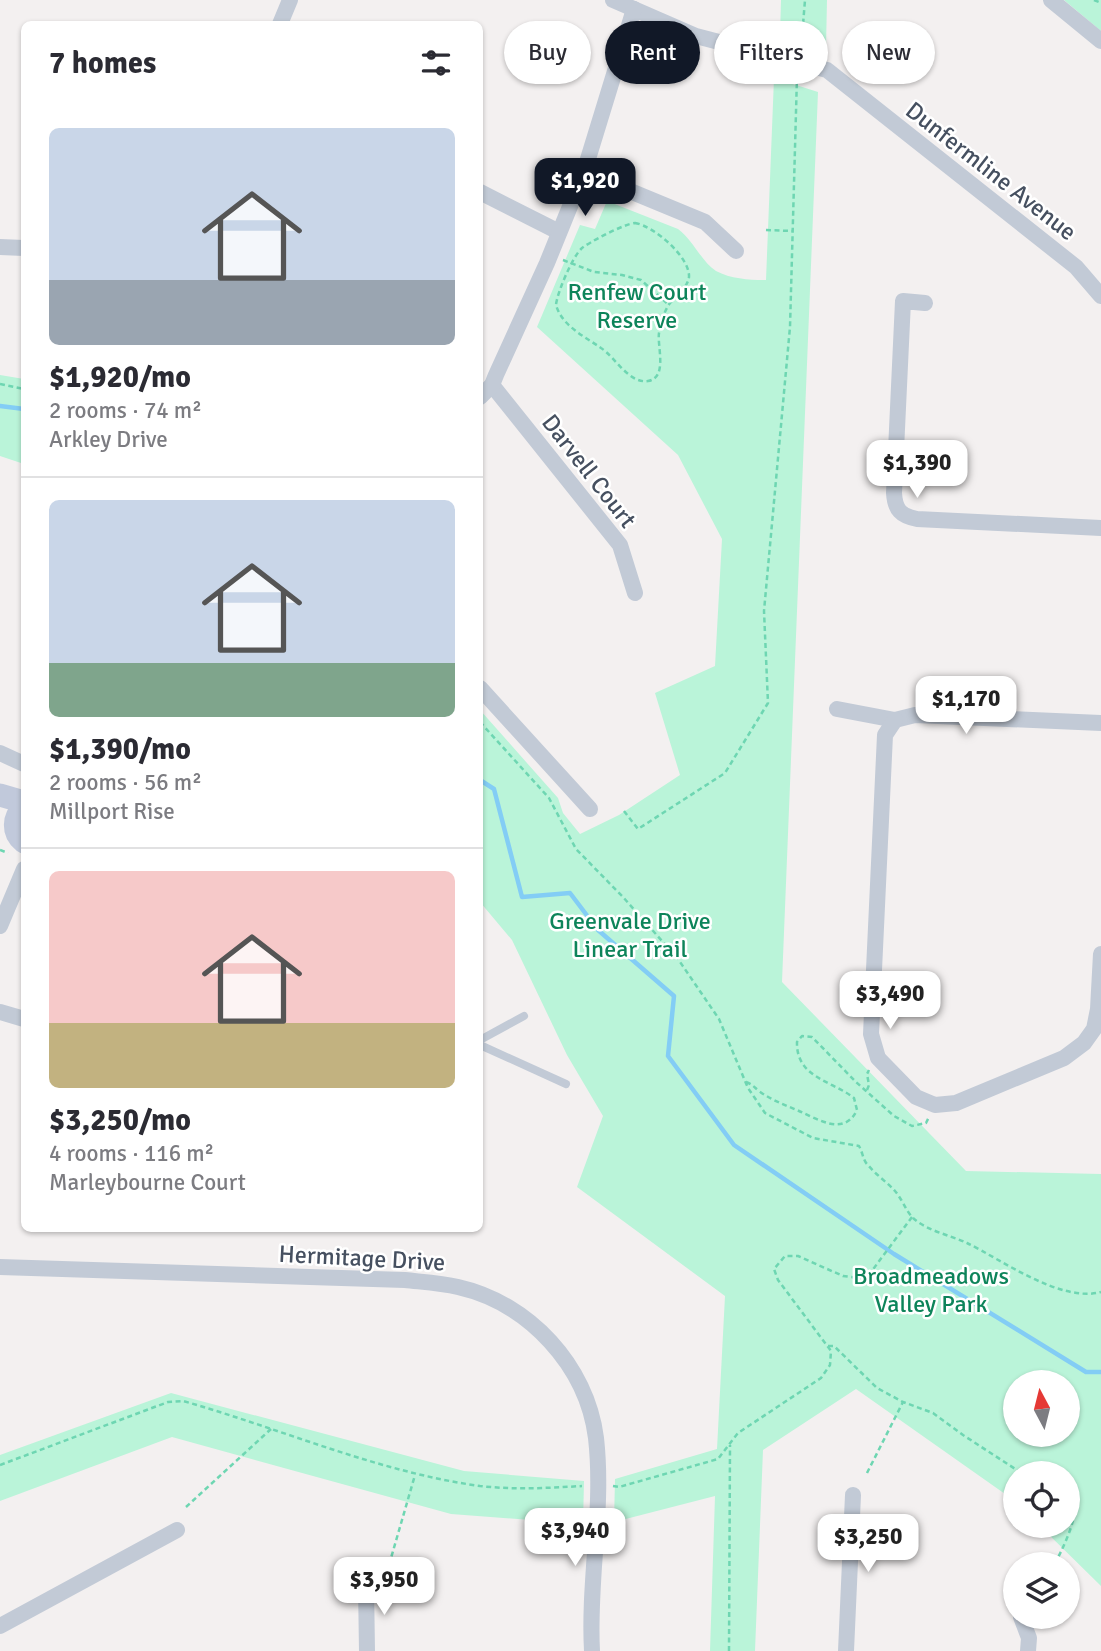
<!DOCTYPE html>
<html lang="en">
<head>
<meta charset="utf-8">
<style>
	body { margin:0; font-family:Signika,sans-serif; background:#f2f2f3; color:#2b2b33; height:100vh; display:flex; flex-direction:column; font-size:26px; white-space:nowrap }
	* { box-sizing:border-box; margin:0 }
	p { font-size:23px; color:#7c7c81 }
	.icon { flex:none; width:38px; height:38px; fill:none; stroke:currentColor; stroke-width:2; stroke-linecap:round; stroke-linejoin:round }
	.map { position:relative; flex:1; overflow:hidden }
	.side { position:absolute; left:21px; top:21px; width:462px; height:1211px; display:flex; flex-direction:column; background:#fff; border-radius:10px; box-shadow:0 2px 5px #0004 }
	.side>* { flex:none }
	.guide { position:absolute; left:504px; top:21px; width:492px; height:63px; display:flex; gap:14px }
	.needle { width:46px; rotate:353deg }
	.controls { position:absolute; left:1003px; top:1370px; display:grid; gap:14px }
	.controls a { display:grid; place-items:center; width:77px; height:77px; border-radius:50%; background:#fff; box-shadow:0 2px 5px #0004; font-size:35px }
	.price { position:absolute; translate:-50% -60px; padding:0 16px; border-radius:14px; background:#fff; color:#222; font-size:23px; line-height:46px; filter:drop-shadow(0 2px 4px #0008) }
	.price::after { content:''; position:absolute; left:50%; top:42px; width:21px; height:16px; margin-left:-10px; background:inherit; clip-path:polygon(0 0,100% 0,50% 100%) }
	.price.on { background:#111827; color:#fff }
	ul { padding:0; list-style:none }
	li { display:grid; align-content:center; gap:14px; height:371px; padding:0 28px }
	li+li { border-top:2px solid #e1e1e2 }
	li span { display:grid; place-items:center; height:217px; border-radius:10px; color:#555 }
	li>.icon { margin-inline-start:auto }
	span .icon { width:126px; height:126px; fill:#fffc; stroke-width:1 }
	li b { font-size:30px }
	h2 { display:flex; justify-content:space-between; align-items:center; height:84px; padding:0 28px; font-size:30px }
	.pill { padding:0 24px; border-radius:32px; background:#fff; box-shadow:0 2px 5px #0004; font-size:24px; line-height:63px }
	.pill.on { background:#111827; color:#fff }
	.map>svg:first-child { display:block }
	.green { fill:#baf4d9; fill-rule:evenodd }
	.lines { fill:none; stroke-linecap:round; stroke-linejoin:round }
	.stream { stroke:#83cdf5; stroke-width:4.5 }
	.path { stroke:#6ed6b2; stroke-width:2.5; stroke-dasharray:5 3.5; stroke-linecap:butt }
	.lane { stroke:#c2cad6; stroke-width:8 }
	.street { stroke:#c2cad6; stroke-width:16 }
	.secondary { stroke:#c1c9db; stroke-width:23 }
	.labels { text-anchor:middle; stroke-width:5; stroke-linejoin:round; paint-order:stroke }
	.street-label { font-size:24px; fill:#465060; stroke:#fff }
	.park-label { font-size:24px; fill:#0d845a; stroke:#fff }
</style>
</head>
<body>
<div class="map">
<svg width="1101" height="1651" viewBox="0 0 1101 1651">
	<rect width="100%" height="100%" fill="#f3f0f0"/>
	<!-- green -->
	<g class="green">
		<path d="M781,0H827L826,48L780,36Z"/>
		<path d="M1064,0H1101V31Z"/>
		<path d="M774,78L818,92L782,982L966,1171L1101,1174V1586L1040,1526H1068V1474H1015V1501L856,1389L763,1450L755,1651H710L715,1496L614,1522L615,1479L717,1449L725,1296L577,1187L603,1116L567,1055L512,940L480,902V710L558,798L563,813L580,834L619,815L680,775L655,693L715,666L722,539L678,455L537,327L580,225L595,229L607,201L678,229C693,240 701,261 716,271C731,279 750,280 766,280ZM1015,1382H1068V1435H1015Z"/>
		<path d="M0,375L24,379V464L0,456Z"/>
		<path d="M171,1393L464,1471L584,1481L583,1524L451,1514L172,1437L0,1501V1455Z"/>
	</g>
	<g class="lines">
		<!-- stream -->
		<g class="stream">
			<path d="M0,406L24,409"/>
			<path d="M480,780L494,789L522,897L570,893L598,930L674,996L668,1056L734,1145L894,1254L1086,1372H1101"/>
		</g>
		<!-- path -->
		<g class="path">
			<path d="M1094,0L1101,3"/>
			<path d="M801,49L805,0"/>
			<path d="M635,223C654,226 690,257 689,277C688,287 676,296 670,303C664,311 661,323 659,333C657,346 668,378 648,381C629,384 615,357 601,348C584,336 562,326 556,305C557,293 572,258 581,249C587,243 626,223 635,223Z"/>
			<path d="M766,230L792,231"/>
			<path d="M563,260L594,272L622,275L641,280L669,305"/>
			<path d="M0,384L24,389"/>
			<path d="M480,722L549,798L576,849L623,897L678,959L719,1019L748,1088L765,1113L813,1138L859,1146C863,1153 863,1161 868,1165C876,1175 887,1182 895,1191C902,1199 906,1211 913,1218C927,1231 950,1235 967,1243C1002,1260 1061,1303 1101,1292"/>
			<path d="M624,811L638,829L725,773L768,703L764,611L790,327L797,76"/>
			<path d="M0,850L8,853"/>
			<path d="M746,1082C752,1084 754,1087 759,1091C771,1100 785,1105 799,1111C818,1119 844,1137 857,1110L854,1098C833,1081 796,1078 797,1042L802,1036L812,1037L856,1082L894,1116L912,1126L926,1123L929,1117"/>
			<path d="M867,1090L869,1085L867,1074L869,1070"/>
			<path d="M828,1346H834L877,1388L903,1402L933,1413L963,1435L1023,1474"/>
			<path d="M0,1465L168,1402L183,1401C282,1429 378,1472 480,1486C514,1490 548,1488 582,1486"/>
			<path d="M867,1473L903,1402"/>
			<path d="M613,1486L619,1487L718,1459L738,1433L821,1378L830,1365L831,1351L778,1280L774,1269L785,1256H798L843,1276L859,1278L871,1272L912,1217"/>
			<path d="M186,1507L271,1429"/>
			<path d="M1055,1564C1063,1547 1075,1525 1075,1505L1068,1499"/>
			<path d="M390,1573L389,1565L415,1475"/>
			<path d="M729,1651L730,1445"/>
		</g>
		<!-- lane -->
		<g class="lane">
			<path d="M480,1040L524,1016"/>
			<path d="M480,1045L566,1084"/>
		</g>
		<!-- street -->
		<g class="street">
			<path d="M613,0L696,36L827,70L1076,267L1101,296"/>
			<path d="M1051,0L1101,41"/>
			<path d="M280,24L290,0"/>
			<path d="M584,172L705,222L736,251"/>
			<path d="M480,192L559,232"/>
			<path d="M0,247L24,248"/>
			<path d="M925,303L903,301L894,493C895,510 901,516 917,519L1101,528"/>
			<path d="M492,385L620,545L635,593"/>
			<path d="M480,397L492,385L496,375L547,263L584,172L634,9"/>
			<path d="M480,688L590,809"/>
			<path d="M837,709L895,720L915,715L1101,723"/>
			<path d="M895,720L885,735L871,1034L878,1058L916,1097L935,1105L956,1103L1064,1058L1084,1043L1094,1029L1098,1009L1101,954"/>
			<path d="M0,753L24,764"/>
			<path d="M0,926L24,869"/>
			<path d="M0,1012L24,1019"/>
			<path d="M0,1267L405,1280C423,1282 441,1283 458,1287C529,1303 587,1366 596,1438C604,1509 588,1581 592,1651"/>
			<path d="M366,1585L367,1651"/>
			<path d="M1021,1617L1029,1638L1028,1651"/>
			<path d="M0,1626L177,1530"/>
			<path d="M846,1651L853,1495"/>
		</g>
		<!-- secondary -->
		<g class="secondary">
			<path d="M0,795L24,802"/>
			<path d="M24,807C13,818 12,832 24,842"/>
		</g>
	</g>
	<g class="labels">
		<!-- street labels -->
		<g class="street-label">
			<text transform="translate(991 171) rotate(38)" y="8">Dunfermline Avenue</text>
			<text transform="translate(589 471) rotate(52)" y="8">Darvell Court</text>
			<text transform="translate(362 1258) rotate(3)" y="8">Hermitage Drive</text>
		</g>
		<!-- park labels -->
		<g class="park-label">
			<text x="637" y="300">Renfew Court<tspan x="637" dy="28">Reserve</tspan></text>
			<text x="630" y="929">Greenvale Drive<tspan x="630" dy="28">Linear Trail</tspan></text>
			<text x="931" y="1284">Broadmeadows<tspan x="931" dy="28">Valley Park</tspan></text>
		</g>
	</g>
</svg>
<div class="controls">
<a><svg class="needle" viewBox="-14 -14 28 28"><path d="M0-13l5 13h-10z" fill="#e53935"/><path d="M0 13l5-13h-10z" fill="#7c7c81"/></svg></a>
<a><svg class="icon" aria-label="locate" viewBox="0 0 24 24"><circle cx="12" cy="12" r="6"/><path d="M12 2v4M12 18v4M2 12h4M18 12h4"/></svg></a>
<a><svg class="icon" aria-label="layers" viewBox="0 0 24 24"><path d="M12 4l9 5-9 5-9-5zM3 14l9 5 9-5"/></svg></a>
</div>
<b class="price on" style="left:585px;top:218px">$1,920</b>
<b class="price" style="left:917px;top:500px">$1,390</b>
<b class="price" style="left:966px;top:736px">$1,170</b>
<b class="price" style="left:890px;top:1031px">$3,490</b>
<b class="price" style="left:575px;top:1568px">$3,940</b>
<b class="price" style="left:868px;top:1574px">$3,250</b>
<b class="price" style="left:384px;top:1617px">$3,950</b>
<div class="guide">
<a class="pill">Buy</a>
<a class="pill on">Rent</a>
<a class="pill">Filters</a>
<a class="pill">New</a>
</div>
<section class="side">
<h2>7 homes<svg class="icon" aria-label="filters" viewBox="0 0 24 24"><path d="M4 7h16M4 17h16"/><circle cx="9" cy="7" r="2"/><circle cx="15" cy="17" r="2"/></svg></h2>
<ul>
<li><span style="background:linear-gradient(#c9d6e8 70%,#9aa5b1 0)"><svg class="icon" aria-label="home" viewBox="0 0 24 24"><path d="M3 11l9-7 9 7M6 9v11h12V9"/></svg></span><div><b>$1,920/mo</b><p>2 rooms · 74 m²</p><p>Arkley Drive</p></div></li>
<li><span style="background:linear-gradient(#c9d6e8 75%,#7fa58c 0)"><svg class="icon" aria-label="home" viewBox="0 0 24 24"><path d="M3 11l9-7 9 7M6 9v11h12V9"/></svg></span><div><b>$1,390/mo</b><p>2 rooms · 56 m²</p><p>Millport Rise</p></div></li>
<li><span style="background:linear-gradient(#f6c9c9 70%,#c2b280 0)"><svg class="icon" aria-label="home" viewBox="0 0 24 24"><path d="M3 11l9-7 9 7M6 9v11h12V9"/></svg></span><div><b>$3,250/mo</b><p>4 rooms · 116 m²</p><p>Marleybourne Court</p></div></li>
</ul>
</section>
</div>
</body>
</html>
